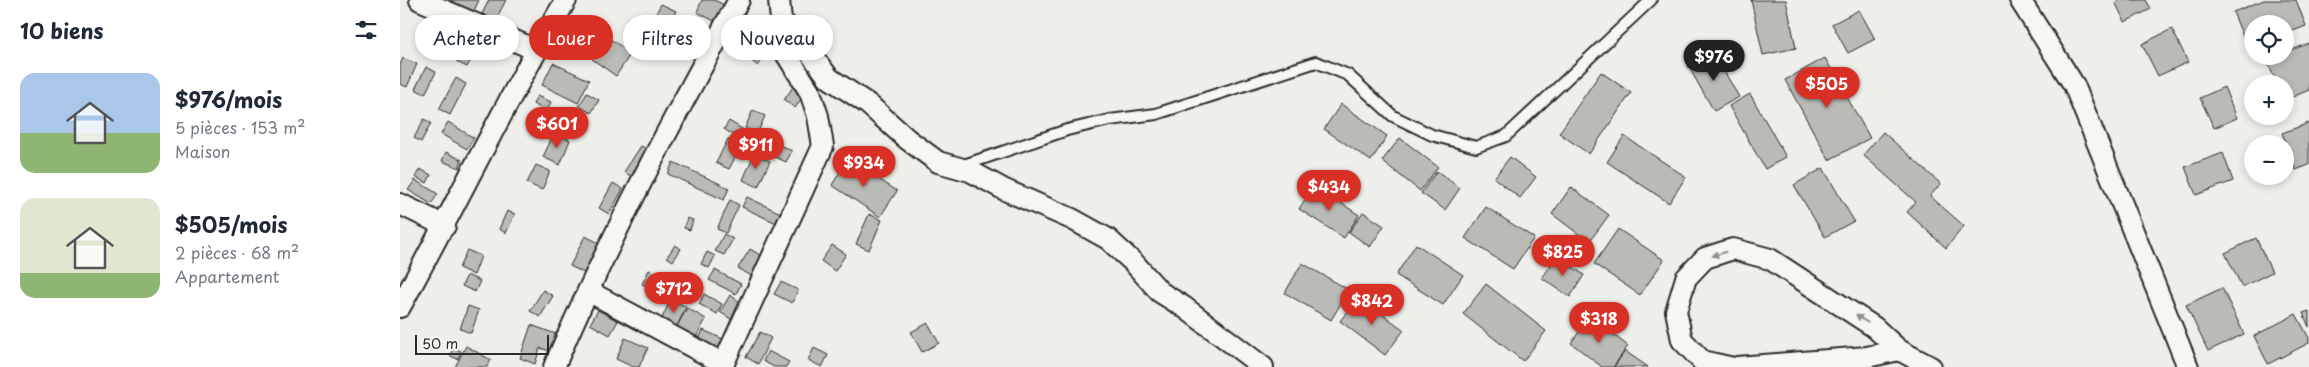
<!DOCTYPE html>
<html lang="fr">
<head>
<meta charset="utf-8">
<style>
	body { margin:0; font-family:"Playpen Sans",sans-serif; background:#f6f6f7; color:#1f2937; height:100vh; display:flex; flex-direction:column; font-size:19px; white-space:nowrap }
	* { box-sizing:border-box; margin:0 }
	p { font-size:16px; color:#747a83 }
	.icon { flex:none; width:28px; height:28px; fill:none; stroke:currentColor; stroke-width:2; stroke-linecap:round; stroke-linejoin:round }
	.map { position:relative; flex:1; overflow:hidden }
	.sheet { display:flex; flex-direction:column; background:#fff; width:400px }
	.sheet>* { flex:none }
	.guide { position:absolute; left:15px; top:15px; width:475px; height:45px; display:flex; gap:10px }
	.fabs { position:absolute; left:1844px; top:15px; display:grid; gap:10px }
	.fabs a { display:grid; place-items:center; width:50px; height:50px; border-radius:50%; background:#fff; box-shadow:0 2px 8px #0003; font-size:25px }
	.scale { position:absolute; left:15px; bottom:12px; width:134px; box-sizing:border-box; padding-left:5px; border:2px solid #2b2b2b; border-top:0; font-size:14px; line-height:18px; white-space:nowrap; color:#2b2b2b; -webkit-text-stroke:4px #f6f6f2; paint-order:stroke }
	.price { position:absolute; translate:-50% -42px; padding:0 11px; border-radius:18px; background:#d93025; color:#fff; font-size:16px; line-height:32px; filter:drop-shadow(0 1px 2px #0008) }
	.price::after { content:''; position:absolute; left:50%; top:30px; width:15px; height:11px; margin-left:-8px; background:inherit; clip-path:polygon(0 0,100% 0,50% 100%) }
	.price.active { background:#222; color:#fff }
	ul { padding:0; list-style:none }
	li { display:flex; align-items:center; gap:15px; height:125px; padding:0 20px }
	li span { display:grid; place-items:center; flex:none; width:140px; height:100px; border-radius:15px; color:#555 }
	li>.icon { margin-inline-start:auto }
	span .icon { width:60px; height:60px; fill:#fffc; stroke-width:1 }
	li b { font-size:21px }
	h2 { display:flex; justify-content:space-between; align-items:center; height:60px; padding:0 20px; font-size:21px }
	.chip { padding:0 18px; border-radius:22px; background:#fff; box-shadow:0 2px 8px #0003; font-size:18px; line-height:45px }
	.chip.active { background:#d93025; color:#fff }
	main { display:flex; flex:1; min-height:0 }
	.map>svg:first-child { display:block }
	.building { fill:#babab7; stroke:#2b2b2b }
	.lines { fill:none; stroke-linecap:round; stroke-linejoin:round }
	.lane-casing { stroke:#2b2b2b; stroke-width:14 }
	.street-casing { stroke:#2b2b2b; stroke-width:24 }
	.lane { stroke:#f6f6f2; stroke-width:10 }
	.street { stroke:#f6f6f2; stroke-width:20 }
	.oneway { fill:#90908e }
</style>
</head>
<body>
<main>
<section class="sheet">
<h2>10 biens<svg class="icon" aria-label="filters" viewBox="0 0 24 24"><path d="M4 7h16M4 17h16"/><circle cx="9" cy="7" r="2"/><circle cx="15" cy="17" r="2"/></svg></h2>
<ul>
<li><span style="background:linear-gradient(#a9c7e8 60%,#8fb573 0)"><svg class="icon" aria-label="home" viewBox="0 0 24 24"><path d="M3 11l9-7 9 7M6 9v11h12V9"/></svg></span><div><b>$976/mois</b><p>5 pièces · 153 m²</p><p>Maison</p></div></li>
<li><span style="background:linear-gradient(#dfe7d0 75%,#8fb573 0)"><svg class="icon" aria-label="home" viewBox="0 0 24 24"><path d="M3 11l9-7 9 7M6 9v11h12V9"/></svg></span><div><b>$505/mois</b><p>2 pièces · 68 m²</p><p>Appartement</p></div></li>
</ul>
</section>
<div class="map">
<svg width="1909" height="367" viewBox="0 0 1909 367">
	<rect width="100%" height="100%" fill="#eeeeea"/>
	<filter id="ink" filterUnits="userSpaceOnUse"><feTurbulence type="fractalNoise" baseFrequency=".02" numOctaves="2"/><feDisplacementMap in="SourceGraphic" scale="10" xChannelSelector="R" yChannelSelector="G"/><feConvolveMatrix kernelMatrix="1 2 1 2 8 2 1 2 1" color-interpolation-filters="sRGB"/></filter>
	<g filter="url(#ink)">
		<!-- building -->
		<g class="building">
			<path d="M52,0H79L72,15L50,3Z"/>
			<path d="M89,0H106L95,21L82,14Z"/>
			<path d="M302,0H314L329,7L320,24L297,12Z"/>
			<path d="M1351,0H1386L1396,48L1363,55Z"/>
			<path d="M1719,0H1746L1751,9L1725,22L1715,2Z"/>
			<path d="M1864,0H1896L1906,26L1885,34V24H1852V47L1848,49L1833,12Z"/>
			<path d="M261,4L276,11L266,32L250,25Z"/>
			<path d="M1459,10L1475,39L1448,53L1432,24Z"/>
			<path d="M1772,29L1788,62L1758,76L1742,44Z"/>
			<path d="M71,36L81,41L67,67L57,62Z"/>
			<path d="M207,37L231,53L216,76L192,59Z"/>
			<path d="M354,43L367,53L358,66L345,56Z"/>
			<path d="M1909,43V90L1885,100V84H1877L1867,61L1878,56H1885V53Z"/>
			<path d="M1313,52L1339,97L1314,111L1288,66Z"/>
			<path d="M3,58L17,64L7,87L0,84V65Z"/>
			<path d="M1425,58L1470,138L1429,160L1385,80Z"/>
			<path d="M153,63L189,80L178,103L142,85Z"/>
			<path d="M26,67L36,72L25,94L15,89Z"/>
			<path d="M1201,72L1231,93L1189,154L1159,133Z"/>
			<path d="M56,78L66,84L50,115L39,109Z"/>
			<path d="M395,84L406,92L395,108L384,100Z"/>
			<path d="M1824,87L1837,118L1814,128L1800,98Z"/>
			<path d="M187,93L199,100L191,113L179,106Z"/>
			<path d="M1350,94L1386,157L1365,169L1329,106Z"/>
			<path d="M137,96L151,102L147,111L133,104Z"/>
			<path d="M941,104L987,136L971,161L924,129Z"/>
			<path d="M353,110L365,116L357,134L345,128Z"/>
			<path d="M24,119L31,123L21,142L14,138Z"/>
			<path d="M329,121L352,135L347,144L324,129Z"/>
			<path d="M48,122L74,138L67,149L41,134Z"/>
			<path d="M1909,123V165L1896,170L1882,133Z"/>
			<path d="M1483,132L1541,184L1530,196L1564,226L1546,248L1507,212L1516,202L1463,155Z"/>
			<path d="M154,133L170,140L160,165L143,157Z"/>
			<path d="M1224,136L1286,177L1269,203L1207,162Z"/>
			<path d="M365,138L392,151L386,162L359,149Z"/>
			<path d="M1000,138L1038,167L1020,191L982,161Z"/>
			<path d="M328,139L341,146L329,169L316,163Z"/>
			<path d="M241,146L250,151L233,177L224,172Z"/>
			<path d="M46,152L62,160L59,168L42,161Z"/>
			<path d="M1823,153L1833,181L1796,195L1785,167Z"/>
			<path d="M354,154L370,161L358,187L343,180Z"/>
			<path d="M1110,157L1136,177L1120,198L1094,178Z"/>
			<path d="M448,159L497,191L480,217L432,185Z"/>
			<path d="M273,162L329,188L324,200L268,174Z"/>
			<path d="M136,165L150,171L142,190L127,183Z"/>
			<path d="M1423,168L1454,221L1425,237L1394,185Z"/>
			<path d="M20,169L31,175L27,183L15,177Z"/>
			<path d="M1037,171L1060,188L1045,210L1021,193Z"/>
			<path d="M15,180L38,194L31,204L8,190Z"/>
			<path d="M213,183L223,189L209,214L199,208Z"/>
			<path d="M914,185L959,215L944,238L899,209Z"/>
			<path d="M1171,187L1209,215L1189,242L1152,214Z"/>
			<path d="M347,197L389,217L385,227L342,207Z"/>
			<path d="M330,200L339,205L326,233L317,229Z"/>
			<path d="M1086,207L1134,238L1113,269L1065,238Z"/>
			<path d="M107,211L115,214L106,233L99,229Z"/>
			<path d="M963,212L984,226L970,247L949,232Z"/>
			<path d="M469,214L482,220L469,250L456,244Z"/>
			<path d="M287,218L293,220L290,230L284,228Z"/>
			<path d="M1218,229L1264,260L1240,295L1194,264Z"/>
			<path d="M324,234L333,239L324,255L315,251Z"/>
			<path d="M185,236L205,246L190,276L170,266Z"/>
			<path d="M1856,238L1872,272L1842,287L1825,253Z"/>
			<path d="M1016,244L1063,275L1043,305L996,275Z"/>
			<path d="M275,245L281,249L273,261L267,257Z"/>
			<path d="M432,245L446,254L435,271L421,261Z"/>
			<path d="M350,249L367,259L355,278L338,268Z"/>
			<path d="M67,250L81,256L74,275L59,268Z"/>
			<path d="M307,252L315,256L309,268L301,264Z"/>
			<path d="M1157,256L1184,275L1170,297L1142,278Z"/>
			<path d="M902,263L949,290L931,320L885,293Z"/>
			<path d="M249,270L272,281L266,295L242,284Z"/>
			<path d="M315,270L341,284L336,294L309,280Z"/>
			<path d="M67,275L80,281L75,292L62,286Z"/>
			<path d="M381,282L398,290L392,303L374,294Z"/>
			<path d="M1086,284L1146,331L1123,361L1063,314Z"/>
			<path d="M1822,288L1844,334L1808,351L1786,305Z"/>
			<path d="M143,290L153,296L140,317L130,311Z"/>
			<path d="M304,294L322,304L317,314L299,304Z"/>
			<path d="M330,295L347,307L337,323L320,312Z"/>
			<path d="M959,297L1004,330L985,355L940,321Z"/>
			<path d="M271,299L286,307L276,328L261,320Z"/>
			<path d="M68,306L79,310L71,333L60,329Z"/>
			<path d="M287,308L306,319L295,339L276,328Z"/>
			<path d="M198,310L218,321L210,335L190,324Z"/>
			<path d="M1909,311V327L1903,313Z"/>
			<path d="M1896,314L1909,338V343L1868,364L1854,336Z"/>
			<path d="M1190,317L1228,346L1213,367H1202L1171,343Z"/>
			<path d="M528,323L539,343L522,352L511,332Z"/>
			<path d="M131,325L156,334L150,351L140,348L135,364L120,358Z"/>
			<path d="M303,330L325,340L320,351L298,341Z"/>
			<path d="M360,332L371,338L358,364L346,357Z"/>
			<path d="M225,338L248,348L239,367H233L216,359Z"/>
			<path d="M66,346L91,360L87,367H55Z"/>
			<path d="M53,348L61,351L58,359L50,356Z"/>
			<path d="M414,348L428,355L422,367L408,360Z"/>
			<path d="M368,351L389,362L386,367H374L363,361Z"/>
			<path d="M1225,351L1248,367H1214Z"/>
		</g>
		<g class="lines">
			<defs>
				<path id="lane" d="M561,166L667,130L710,120L756,114L916,62L948,75L993,116L1032,135L1076,147L1106,136L1251,0"/>
				<g id="street">
					<path d="M20,0L136,50"/>
					<path d="M379,0L381,20L400,40L429,78L468,104L507,139L538,162L570,171L605,190L672,219L708,239L734,263L760,292L784,307L863,367"/>
					<path d="M1620,0L1674,85L1788,367"/>
					<path d="M0,204L45,226"/>
					<path d="M188,291L324,364"/>
					<path d="M0,307C56,205 106,100 166,0"/>
					<path d="M154,367C208,241 272,119 339,0"/>
					<path d="M322,367L423,146L418,116L410,92L378,41L381,20"/>
					<path d="M1329,367L1302,361L1282,340L1276,311L1286,278L1305,258L1333,249L1370,259L1474,327L1499,350L1531,367"/>
					<path d="M1337,367L1467,357L1499,350"/>
				</g>
			</defs>
			<!-- lane casing -->
			<use href="#lane" class="lane-casing"/>
			<!-- street casing -->
			<use href="#street" class="street-casing"/>
			<!-- lane -->
			<use href="#lane" class="lane"/>
			<!-- street -->
			<use href="#street" class="street"/>
		</g>
		<!-- one-way arrows -->
		<defs><path id="oneway-solid" d="M-6-.8H1V-3.2L6.5 0L1 3.2V.8H-6Z" transform="scale(1.25)"/></defs>
		<g class="oneway">
			<use href="#oneway-solid" transform="translate(1319 254) rotate(163)"/>
			<use href="#oneway-solid" transform="translate(1462 319) rotate(-147)"/>
		</g>
	</g>
</svg>
<div class="fabs">
<a><svg class="icon" aria-label="locate" viewBox="0 0 24 24"><circle cx="12" cy="12" r="6"/><path d="M12 2v4M12 18v4M2 12h4M18 12h4"/></svg></a>
<a>+</a>
<a>−</a>
</div>
<div class="scale">50 m</div>
<b class="price active" style="left:1314px;top:82px">$976</b>
<b class="price" style="left:1427px;top:109px">$505</b>
<b class="price" style="left:157px;top:149px">$601</b>
<b class="price" style="left:356px;top:170px">$911</b>
<b class="price" style="left:464px;top:188px">$934</b>
<b class="price" style="left:929px;top:212px">$434</b>
<b class="price" style="left:1163px;top:277px">$825</b>
<b class="price" style="left:274px;top:314px">$712</b>
<b class="price" style="left:972px;top:326px">$842</b>
<b class="price" style="left:1199px;top:344px">$318</b>
<div class="guide">
<a class="chip">Acheter</a>
<a class="chip active">Louer</a>
<a class="chip">Filtres</a>
<a class="chip">Nouveau</a>
</div>
</div>
</main>
</body>
</html>
